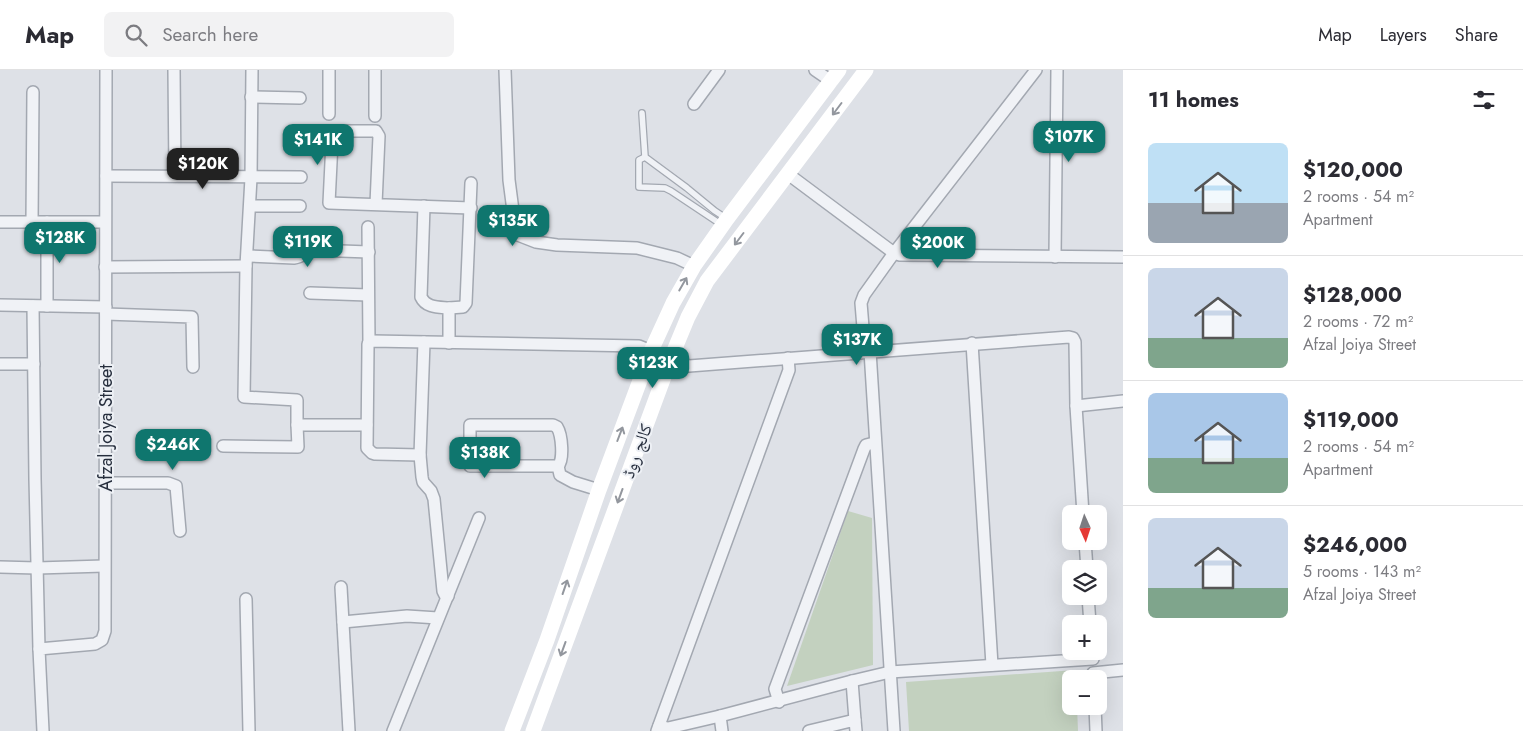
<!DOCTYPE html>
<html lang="en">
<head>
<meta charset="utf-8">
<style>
	body { margin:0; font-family:Jost,"Noto Naskh Arabic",sans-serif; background:#f2f2f3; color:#2b2b33; height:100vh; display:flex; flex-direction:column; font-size:19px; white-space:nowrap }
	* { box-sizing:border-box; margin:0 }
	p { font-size:16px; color:#7c7c81 }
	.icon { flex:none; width:28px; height:28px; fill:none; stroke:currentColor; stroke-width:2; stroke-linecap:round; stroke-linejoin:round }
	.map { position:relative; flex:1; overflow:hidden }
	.side { display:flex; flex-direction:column; background:#fff; width:400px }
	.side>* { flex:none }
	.needle { width:32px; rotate:177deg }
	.controls { position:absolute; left:1062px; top:435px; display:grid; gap:10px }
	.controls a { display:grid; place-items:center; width:45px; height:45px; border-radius:8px; background:#fff; box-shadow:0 5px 20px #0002; font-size:25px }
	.price { position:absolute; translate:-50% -42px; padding:0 11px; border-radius:10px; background:#0f766e; color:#fff; font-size:16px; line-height:32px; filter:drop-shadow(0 1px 2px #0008) }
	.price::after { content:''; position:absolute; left:50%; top:30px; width:15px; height:11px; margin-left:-8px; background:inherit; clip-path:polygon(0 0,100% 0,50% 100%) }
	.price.active { background:#222; color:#fff }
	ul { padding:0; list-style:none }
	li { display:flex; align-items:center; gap:15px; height:125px; padding:0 25px }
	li+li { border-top:1px solid #e1e1e2 }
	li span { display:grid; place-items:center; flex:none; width:140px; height:100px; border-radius:8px; color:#555 }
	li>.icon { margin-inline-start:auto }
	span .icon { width:60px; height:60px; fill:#fffc; stroke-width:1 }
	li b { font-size:21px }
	h2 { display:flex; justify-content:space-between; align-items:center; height:60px; padding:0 25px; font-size:21px }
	header { display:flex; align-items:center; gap:30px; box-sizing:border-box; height:70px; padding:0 25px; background:#fff; border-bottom:1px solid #e1e1e2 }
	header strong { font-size:24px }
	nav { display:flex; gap:28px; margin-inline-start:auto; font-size:18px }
	.search { width:350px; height:45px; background:#f2f2f3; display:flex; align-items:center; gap:12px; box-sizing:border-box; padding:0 18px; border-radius:8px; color:#7c7c81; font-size:19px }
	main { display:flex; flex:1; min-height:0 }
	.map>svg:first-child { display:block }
	.green { fill:#c3d1bf }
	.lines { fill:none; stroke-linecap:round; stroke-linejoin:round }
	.service-casing { stroke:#a3a8b1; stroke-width:8 }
	.minor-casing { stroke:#a3a8b1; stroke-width:14 }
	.service { stroke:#f0f2f6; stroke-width:5.5 }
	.minor { stroke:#f0f2f6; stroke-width:11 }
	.secondary { stroke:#fff; stroke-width:15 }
	.oneway { stroke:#93979e }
	.labels { text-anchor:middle; stroke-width:4; stroke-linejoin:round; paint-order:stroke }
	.street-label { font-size:18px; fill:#272f3e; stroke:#edf0f5 }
</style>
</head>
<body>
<header>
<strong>Map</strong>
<div class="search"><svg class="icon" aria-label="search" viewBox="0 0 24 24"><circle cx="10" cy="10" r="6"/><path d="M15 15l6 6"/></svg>Search here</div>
<nav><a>Map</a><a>Layers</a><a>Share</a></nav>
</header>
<main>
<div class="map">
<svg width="1123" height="661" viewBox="0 0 1123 661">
	<rect width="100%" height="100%" fill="#dee1e7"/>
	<!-- green -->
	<g class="green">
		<path d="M848,441L872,448L873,595L787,616Z"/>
		<path d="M1076,600V609H1071V636H1077L1078,661H909L906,612Z"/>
	</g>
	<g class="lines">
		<defs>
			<g id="service">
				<path d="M642,43L645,87L687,118L715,141L727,149"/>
				<path d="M645,87L639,90V117L665,118L671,121L722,155"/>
			</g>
			<g id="minor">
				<path d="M174,0L175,106"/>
				<path d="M252,0L251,108L246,196L244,327L297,330V355"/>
				<path d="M375,0V46"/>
				<path d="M505,0L509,110L515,156L518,165L536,172L557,175L637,178L677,188L694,196"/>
				<path d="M815,0L831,11"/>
				<path d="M251,27L300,28"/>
				<path d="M694,34L719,0"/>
				<path d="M329,44V0"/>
				<path d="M788,104L894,183L900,185L1123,187"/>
				<path d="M106,106L301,107"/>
				<path d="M376,134L379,66L376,61H340L335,66L332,72L329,133L471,138"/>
				<path d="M250,136H300"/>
				<path d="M424,136L421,227C426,238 439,237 449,238V273"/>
				<path d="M0,152H105"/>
				<path d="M32,152L33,22"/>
				<path d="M47,152V236"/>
				<path d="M368,157L369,273"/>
				<path d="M248,186L294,188C302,187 306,182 313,180L369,182"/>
				<path d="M1055,187L1057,0"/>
				<path d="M105,197L246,196"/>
				<path d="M310,223L368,225"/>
				<path d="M0,235L106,237"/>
				<path d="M33,236L35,409L39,579"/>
				<path d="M449,238L463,237L466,233L471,113"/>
				<path d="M106,244L192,247L193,297"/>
				<path d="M424,272L420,385L422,407L423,412L431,421L434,429L443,521L445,525L448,526"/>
				<path d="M972,273L992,595"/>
				<path d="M870,281L894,661"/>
				<path d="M865,282L861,233L864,225L894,183L1036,0"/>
				<path d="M0,294H34"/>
				<path d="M1076,336L1123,331"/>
				<path d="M223,376L298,377L297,355H367"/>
				<path d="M420,385L375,384L372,383L367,378L368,277V274L372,271L639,276L689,296L1069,267L1073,268L1075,272L1076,336L1083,444"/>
				<path d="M558,396H470V355H553L557,357C562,365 564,390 558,396L560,405L573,412L599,420"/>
				<path d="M106,413H168L176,416L180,461"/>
				<path d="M1085,471L1087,499"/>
				<path d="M0,497L37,498L104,496"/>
				<path d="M341,517L349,661"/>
				<path d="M1088,526L1090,554"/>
				<path d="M246,529L249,661"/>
				<path d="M343,552L407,546L438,548"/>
				<path d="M1093,603L1123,600"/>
				<path d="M852,611L855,650"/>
				<path d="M779,632L775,619L864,379L866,375L874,373"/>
				<path d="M1095,636L1096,661"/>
				<path d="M720,646L722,661"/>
				<path d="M659,656L668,658L720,646L852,611L890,602L1093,589"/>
				<path d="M43,661L39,579L95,574L102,570L105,561L106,0"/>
				<path d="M393,661L479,448"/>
				<path d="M657,661L789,300L788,288"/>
				<path d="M809,661L855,650L856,661"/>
			</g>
		</defs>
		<!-- service casing -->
		<use href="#service" class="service-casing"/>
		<!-- minor casing -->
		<use href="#minor" class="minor-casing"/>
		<!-- service -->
		<use href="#service" class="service"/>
		<!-- minor -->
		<use href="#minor" class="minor"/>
		<!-- secondary -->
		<g class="secondary">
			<path d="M512,661L547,570L599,420L651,281L673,233L694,196L727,149L839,0"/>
			<path d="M533,661L671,288L688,247L707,211L866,0"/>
		</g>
	</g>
	<!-- one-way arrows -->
	<defs><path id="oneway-shaft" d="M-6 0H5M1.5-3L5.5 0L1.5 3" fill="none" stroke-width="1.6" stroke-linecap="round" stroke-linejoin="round" transform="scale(1.25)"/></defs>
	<g class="oneway">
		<use href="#oneway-shaft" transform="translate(837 39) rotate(127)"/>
		<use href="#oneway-shaft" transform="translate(739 169) rotate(127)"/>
		<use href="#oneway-shaft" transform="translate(683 214) rotate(-60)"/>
		<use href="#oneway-shaft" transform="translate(620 364) rotate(-69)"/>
		<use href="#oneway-shaft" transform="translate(620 426) rotate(110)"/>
		<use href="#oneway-shaft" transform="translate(565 517) rotate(-71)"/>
		<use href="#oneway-shaft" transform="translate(563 579) rotate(110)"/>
	</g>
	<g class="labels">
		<!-- street labels -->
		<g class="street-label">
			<text transform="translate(106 358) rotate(-90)" y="6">Afzal Joiya Street</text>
			<text transform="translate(637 381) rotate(-70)" y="6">کالج روڈ</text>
		</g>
	</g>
</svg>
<div class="controls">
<a><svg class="needle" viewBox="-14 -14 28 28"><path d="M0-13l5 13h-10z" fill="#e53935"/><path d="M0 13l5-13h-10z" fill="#7c7c81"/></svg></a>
<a><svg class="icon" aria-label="layers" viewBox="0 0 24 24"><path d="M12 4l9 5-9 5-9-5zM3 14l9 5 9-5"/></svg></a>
<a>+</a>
<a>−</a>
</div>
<b class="price" style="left:1069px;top:93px">$107K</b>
<b class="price" style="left:318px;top:96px">$141K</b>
<b class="price active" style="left:203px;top:120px">$120K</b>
<b class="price" style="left:513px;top:177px">$135K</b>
<b class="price" style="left:60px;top:194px">$128K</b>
<b class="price" style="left:308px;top:198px">$119K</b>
<b class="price" style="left:938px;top:199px">$200K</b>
<b class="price" style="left:857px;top:296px">$137K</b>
<b class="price" style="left:653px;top:319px">$123K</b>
<b class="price" style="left:173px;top:401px">$246K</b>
<b class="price" style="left:485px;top:409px">$138K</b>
</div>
<section class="side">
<h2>11 homes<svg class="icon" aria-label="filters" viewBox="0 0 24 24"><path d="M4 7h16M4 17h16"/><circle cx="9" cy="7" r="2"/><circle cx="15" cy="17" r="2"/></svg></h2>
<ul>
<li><span style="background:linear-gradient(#bfe0f5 60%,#9aa5b1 0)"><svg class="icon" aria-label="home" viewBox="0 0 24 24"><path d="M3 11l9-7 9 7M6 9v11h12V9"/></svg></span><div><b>$120,000</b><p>2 rooms · 54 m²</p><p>Apartment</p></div></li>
<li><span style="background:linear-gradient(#c9d6e8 70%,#7fa58c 0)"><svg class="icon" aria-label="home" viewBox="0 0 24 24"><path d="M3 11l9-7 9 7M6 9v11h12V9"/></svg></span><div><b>$128,000</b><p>2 rooms · 72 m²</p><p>Afzal Joiya Street</p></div></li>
<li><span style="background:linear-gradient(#a9c7e8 65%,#7fa58c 0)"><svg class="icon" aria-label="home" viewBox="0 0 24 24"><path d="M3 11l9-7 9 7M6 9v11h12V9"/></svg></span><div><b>$119,000</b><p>2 rooms · 54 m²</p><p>Apartment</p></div></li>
<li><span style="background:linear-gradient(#c9d6e8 70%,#7fa58c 0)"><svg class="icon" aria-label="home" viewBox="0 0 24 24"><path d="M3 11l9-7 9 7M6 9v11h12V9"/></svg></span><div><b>$246,000</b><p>5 rooms · 143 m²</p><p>Afzal Joiya Street</p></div></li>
</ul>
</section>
</main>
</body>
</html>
